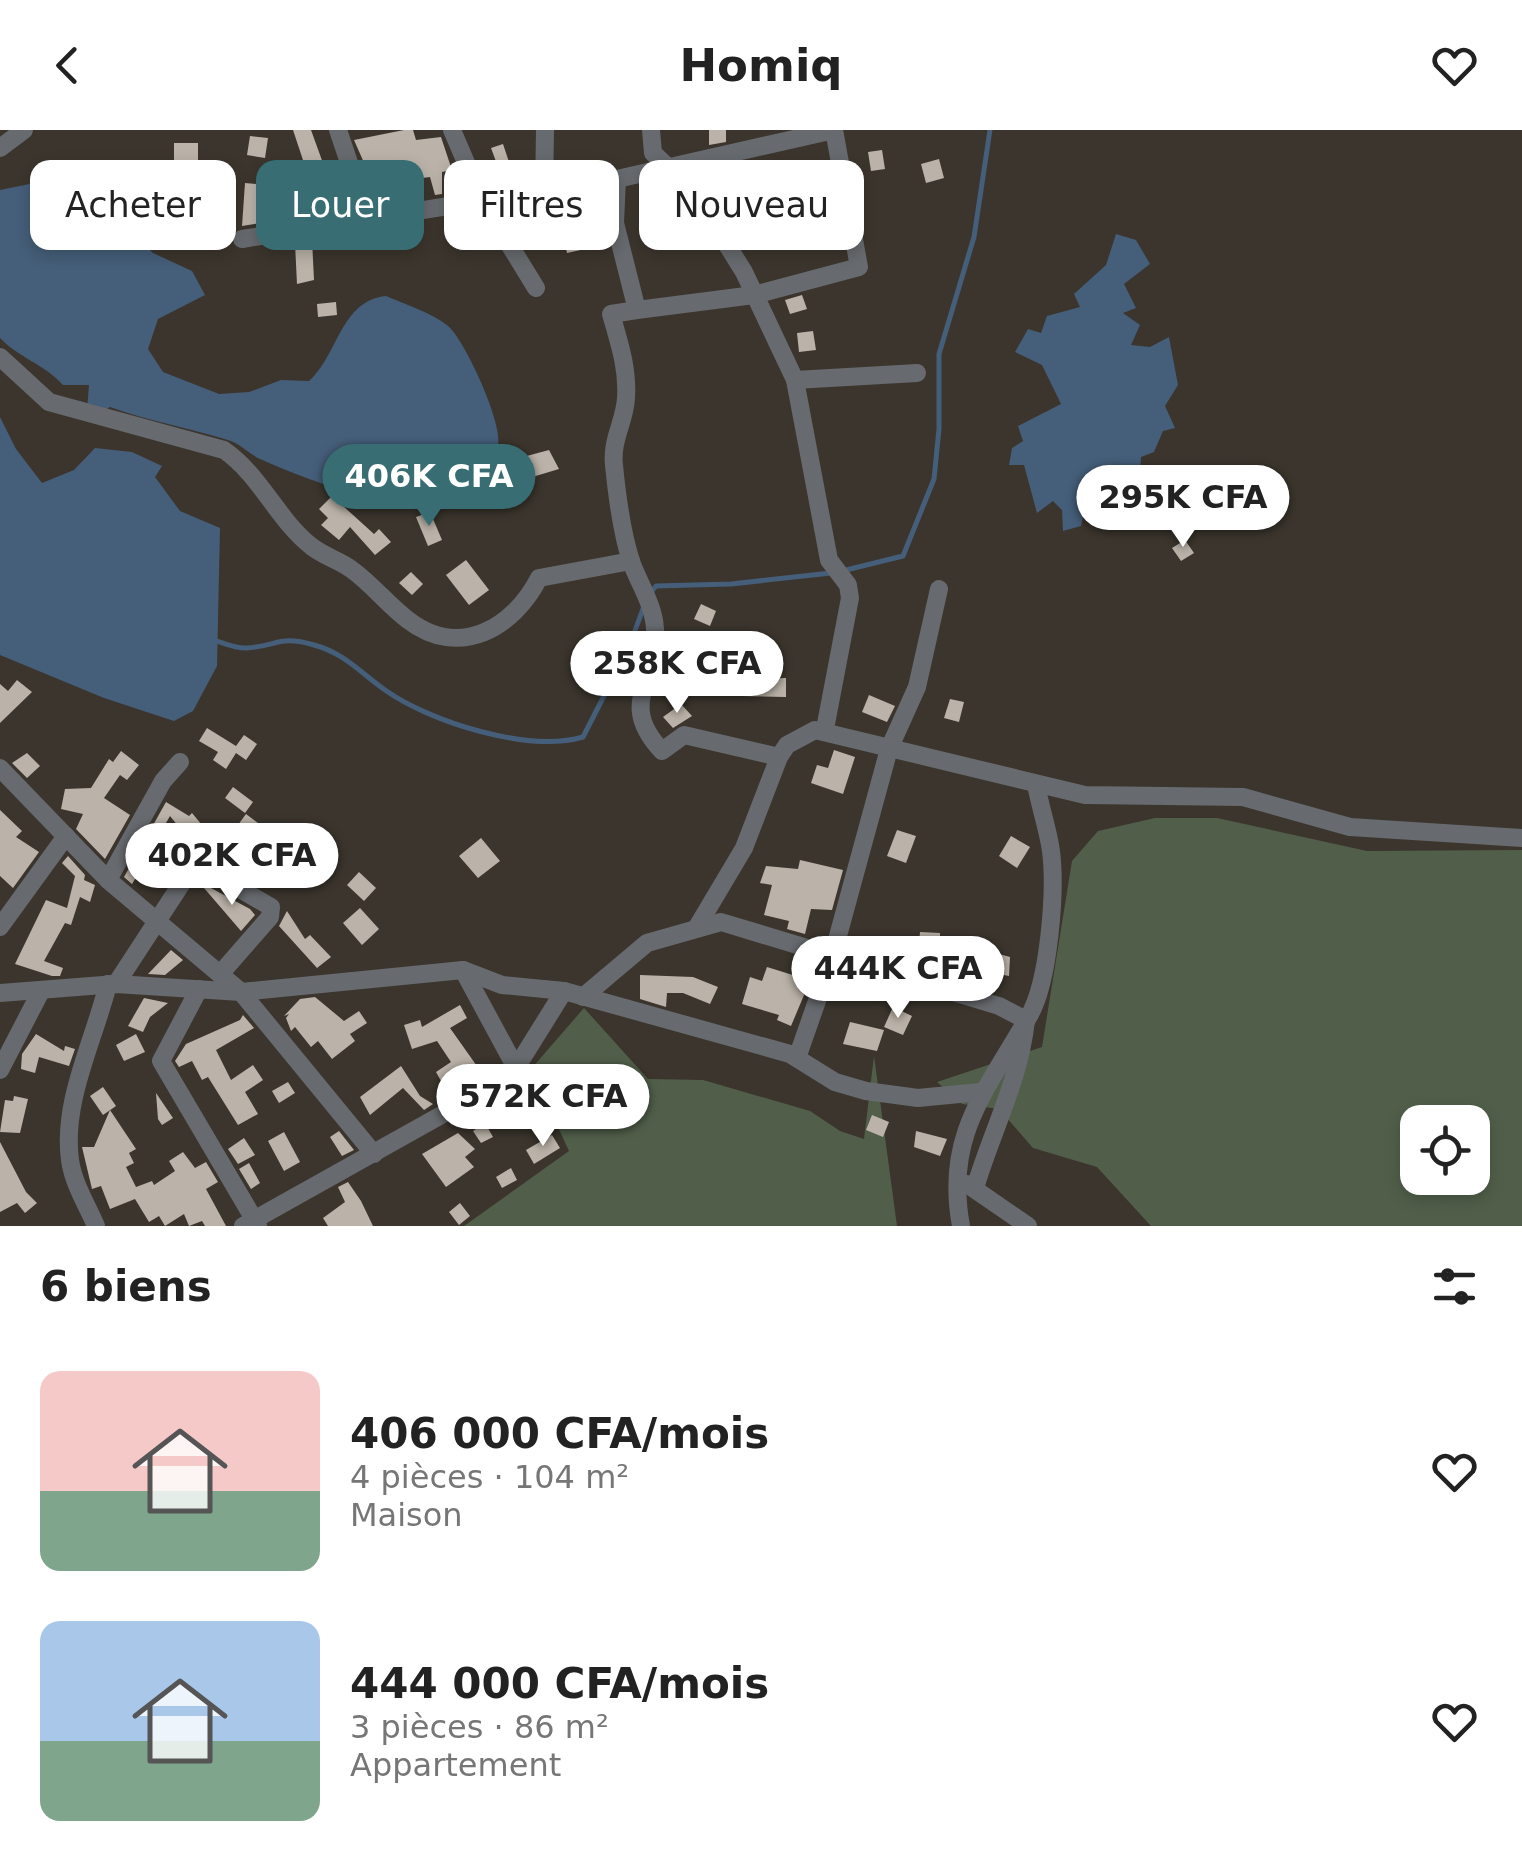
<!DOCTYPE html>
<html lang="fr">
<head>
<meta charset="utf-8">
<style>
	body { margin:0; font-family:"DejaVu Sans",sans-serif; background:#f6f6f6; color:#222; height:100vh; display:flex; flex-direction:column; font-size:38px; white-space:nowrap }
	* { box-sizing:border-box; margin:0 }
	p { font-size:32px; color:#767676 }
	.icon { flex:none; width:55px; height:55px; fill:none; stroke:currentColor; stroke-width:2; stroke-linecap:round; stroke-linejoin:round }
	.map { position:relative; height:1096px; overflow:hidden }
	.details { display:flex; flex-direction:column; background:#fff; flex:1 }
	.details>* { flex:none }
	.banner { position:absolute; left:30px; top:30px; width:1000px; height:90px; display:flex; gap:20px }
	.buttons { position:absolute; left:1400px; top:975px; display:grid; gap:20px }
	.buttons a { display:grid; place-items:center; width:90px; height:90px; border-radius:20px; background:#fff; box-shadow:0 5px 15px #0003; font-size:50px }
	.price { position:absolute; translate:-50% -85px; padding:0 22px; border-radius:35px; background:#fff; color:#222; font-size:32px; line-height:65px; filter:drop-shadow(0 2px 5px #0008) }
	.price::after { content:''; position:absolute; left:50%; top:60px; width:30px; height:22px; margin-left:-15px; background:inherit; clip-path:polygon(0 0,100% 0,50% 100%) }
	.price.active { background:#386e73; color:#fff }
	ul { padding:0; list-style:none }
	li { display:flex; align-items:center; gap:30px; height:250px; padding:0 40px }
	li span { display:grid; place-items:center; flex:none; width:280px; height:200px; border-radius:20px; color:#555 }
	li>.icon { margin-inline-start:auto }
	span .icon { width:120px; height:120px; fill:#fffc; stroke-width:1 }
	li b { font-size:42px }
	h2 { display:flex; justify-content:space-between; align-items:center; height:120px; padding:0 40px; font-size:42px }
	.pill { padding:0 35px; border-radius:20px; background:#fff; box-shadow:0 5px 15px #0003; font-size:35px; line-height:90px }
	.pill.active { background:#386e73; color:#fff }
	header { display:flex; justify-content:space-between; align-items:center; height:130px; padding:0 40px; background:#fff; font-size:45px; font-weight:700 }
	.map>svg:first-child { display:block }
	.green { fill:#515f4a; fill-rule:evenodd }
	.water { fill:#455e79 }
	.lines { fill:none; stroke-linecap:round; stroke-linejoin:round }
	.stream { stroke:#455e79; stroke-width:5 }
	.building { fill:#bbb3a9 }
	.street { stroke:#676a6e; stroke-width:18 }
</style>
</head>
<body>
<header><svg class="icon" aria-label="back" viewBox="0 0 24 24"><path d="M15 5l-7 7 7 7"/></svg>Homiq<svg class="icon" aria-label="heart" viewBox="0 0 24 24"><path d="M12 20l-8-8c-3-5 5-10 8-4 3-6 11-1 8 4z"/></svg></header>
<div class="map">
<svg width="1522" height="1096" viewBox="0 0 1522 1096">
	<rect width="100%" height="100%" fill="#3b352d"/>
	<!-- green -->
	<g class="green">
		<path d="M1155,688H1217L1367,721L1522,720V1096H1151L1097,1037L1033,1018L999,979L962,974L937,952L1042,917L1072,731L1098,701ZM1418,992H1472V1048H1418Z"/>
		<path d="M584,878L648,949L703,950L810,981L840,1001L864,1009L874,926L897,1096H464L569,1021L531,939Z"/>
	</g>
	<!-- water -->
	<g class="water">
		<path d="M49,50L123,95L153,123L192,141L205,165L158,189L148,219L163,242L219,264L249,262L281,250L309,251C339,224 340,171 386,166C406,175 431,182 448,196C465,210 503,294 498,314C491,343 450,371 423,372C368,373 310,351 260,329C249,324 241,314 228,310C189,298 149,291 110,277L99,284L87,280L89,255H63C44,234 19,228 0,208V60Z"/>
		<path d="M1116,104L1136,110L1150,134L1124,154L1136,178L1123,183L1140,195L1131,215L1150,217L1169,207L1178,255L1165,276L1175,298L1163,301L1154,322L1141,327L1140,345L1085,378L1081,396L1063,401L1062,380L1053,371L1037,383L1024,335H1009L1012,318L1023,311L1018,296L1061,274L1042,235L1015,222L1028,199L1041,203L1047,186L1080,177L1074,164L1106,135Z"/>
		<path d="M0,287L16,319L42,353L74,340L95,318L132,322L162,336L155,347L180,381L220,398L217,536L193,581L174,591L104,568L0,525Z"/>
	</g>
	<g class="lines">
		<!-- stream -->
		<g class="stream">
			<path d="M842,441L903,426L934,349L939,299V224L974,107L990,0"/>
			<path d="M651,462L656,456L731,454L831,443"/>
			<path d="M217,511C226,514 238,519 247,518C277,516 279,505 314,515C344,523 361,543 385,560C430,592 529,623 583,607L629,517L644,476"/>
		</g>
	</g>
	<!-- building -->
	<g class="building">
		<path d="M293,0H311L328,47L334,45L340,62L324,68L313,37L306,39Z"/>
		<path d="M404,0H413L416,10L441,7L452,40L442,42V64L435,65L430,47L382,53L379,33L365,35L354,10Z"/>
		<path d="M709,0H726V12L709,15Z"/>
		<path d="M250,6L268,8L265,28L247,25Z"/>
		<rect x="174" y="13" width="24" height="21"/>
		<path d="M503,14L512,41L501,45L491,18Z"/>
		<path d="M882,20L885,39L871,41L868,22Z"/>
		<path d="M939,29L944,48L926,53L921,34Z"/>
		<path d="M808,41L811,56L796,59L792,44Z"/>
		<path d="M245,53L267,55L261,93L242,96Z"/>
		<path d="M681,93L685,105L667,110L664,98Z"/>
		<path d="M582,105L585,119L567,123L564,108Z"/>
		<path d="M312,110L314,150L297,154L295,113Z"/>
		<path d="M802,165L807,179L790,184L785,170Z"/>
		<path d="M336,172L337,185L318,187L317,174Z"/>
		<path d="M813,201L816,220L799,222L797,203Z"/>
		<path d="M549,320L559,339L529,348L523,327Z"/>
		<path d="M501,345L506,362L489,367L484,350Z"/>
		<path d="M332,366L374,404L379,399L391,412L375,425L350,397L339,410L321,395L328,388L319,379Z"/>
		<path d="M430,382L442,410L428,416L416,387Z"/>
		<path d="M1185,410L1194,423L1181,431L1172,418Z"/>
		<path d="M466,430L489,460L469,475L446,445Z"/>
		<path d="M411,442L423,454L412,465L399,453Z"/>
		<path d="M701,474L716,481L710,496L694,489Z"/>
		<path d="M786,548V567L742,566V549Z"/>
		<path d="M17,550L32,562L0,593V554L8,561Z"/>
		<path d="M869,565L895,576L887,592L862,582Z"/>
		<path d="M950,569L964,572L959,592L944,588Z"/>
		<path d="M681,574L692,586L673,598L663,587Z"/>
		<path d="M207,598L236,616L244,605L257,614L246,630L236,623L226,639L213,630L218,622L199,611Z"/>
		<path d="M834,620L855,627L843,664L811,653L817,635L828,638Z"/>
		<path d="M121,621L139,635L127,650L120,645L104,668L130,685L105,729L76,699L83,684L61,679L65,659L91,658L109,629L113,632Z"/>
		<path d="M27,623L40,636L27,648L12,633Z"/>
		<path d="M233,657L253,672L245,683L225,668Z"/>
		<path d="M166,672L189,686L192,683L202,695L187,707L170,686L155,712L167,727L147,743L142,738L132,754L124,747Z"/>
		<path d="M0,680L22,701L16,707L39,722L13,758L0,746Z"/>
		<path d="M246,684L295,721L282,740L266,729L270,724L235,699Z"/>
		<path d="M897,700L916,706L906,733L887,726Z"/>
		<path d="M1011,706L1030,717L1017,738L999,726Z"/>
		<path d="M481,708L500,731L478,748L459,726Z"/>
		<path d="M309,709L322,722L309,734L297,722Z"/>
		<path d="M68,726L85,745L84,750L95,755L90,772L80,767L71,795L65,793L44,831L63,838L60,846H52L15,834L46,770L67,778L75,746L62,733Z"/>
		<path d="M800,730L843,740L832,780L811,779L805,804L787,799L789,791L764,785L772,755L760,753L766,736L798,739Z"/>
		<path d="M359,742L376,758L364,771L347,755Z"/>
		<path d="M198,751L250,779L255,785L241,801Z"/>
		<path d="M360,778L379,799L362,815L343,793Z"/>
		<path d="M287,781L305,809L310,805L331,827L317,838L279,796Z"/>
		<path d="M920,802L940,803V808L1010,827L1009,846L953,835L954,830L933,824L928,841L901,833L903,822L918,826Z"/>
		<path d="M171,820L183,830L165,845L148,844Z"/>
		<path d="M802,833L815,839L791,896L777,890L779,885L742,874L750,847L762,851L767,837L796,846Z"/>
		<path d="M640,845L693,847L718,857L710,874L683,863H667L666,877L640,869Z"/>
		<path d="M315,867L344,891L359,881L367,893L350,904L355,911L332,929L318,911L311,917L295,897L291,901L286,888L289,884L284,886L300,869Z"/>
		<path d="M144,868L168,873L150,887L143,902L128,896Z"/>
		<path d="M460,875L467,888L450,898L479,939L445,958L436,942L451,932L437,911L412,919L404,895L420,890L422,897Z"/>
		<path d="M893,877L912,886L903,905L884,897Z"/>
		<path d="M243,885L254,898L216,920L231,950L253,935L263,950L245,962L258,984L238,995L208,947L202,950L192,931L179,937L175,931L186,914L240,890Z"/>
		<path d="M850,892L884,900L877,921L843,914Z"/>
		<path d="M36,904L64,921L65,916L75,919L69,936L39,927L35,943L21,939L22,924Z"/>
		<path d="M136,904L145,922L124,931L116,915Z"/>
		<path d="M401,936L420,966L433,974L424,980L403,958L370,985L360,967Z"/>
		<path d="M288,952L295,963L279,973L272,961Z"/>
		<path d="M103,957L116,976L103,985L90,966Z"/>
		<path d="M156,963L173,988L162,995L158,989Z"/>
		<path d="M14,966L28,969L20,1003L0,1002L5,970L13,971Z"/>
		<path d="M110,980L136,1019L129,1023L134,1033L126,1037L136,1057L152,1051L154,1055L175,1041L169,1031L183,1022L195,1038L206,1032L218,1052L206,1059L226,1096H205L202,1091L189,1096L184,1084L165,1096L159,1086L149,1092L135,1069L110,1079L101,1056L92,1059L82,1017H94Z"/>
		<path d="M872,985L889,992L883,1007L866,1000Z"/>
		<path d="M485,993L493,1007L481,1013L473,1001Z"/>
		<path d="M339,1001L354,1020L342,1026L330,1007Z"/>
		<path d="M916,1001L947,1009L940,1026L914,1017Z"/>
		<path d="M284,1002L300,1032L284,1041L268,1011Z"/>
		<path d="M458,1003L475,1019L465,1027L474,1037L446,1057L422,1024Z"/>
		<path d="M552,1005L560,1018L534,1034L526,1020Z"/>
		<path d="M244,1008L255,1025L238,1034L228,1019Z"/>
		<path d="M0,1012L26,1062L37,1073L25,1083L17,1073L0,1082Z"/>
		<path d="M249,1033L260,1053L251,1059L239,1039Z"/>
		<path d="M511,1038L517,1050L502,1058L496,1047Z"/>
		<path d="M348,1052L361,1071L373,1096H328L323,1088L345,1072L338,1057Z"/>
		<path d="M460,1073L470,1086L459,1095L449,1082Z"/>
	</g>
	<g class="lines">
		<!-- street -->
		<g class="street">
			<path d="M338,0L368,89"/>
			<path d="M452,0L482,70L536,158"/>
			<path d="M651,0L653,23L690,58L719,102L744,142L795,250L829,430L848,455L850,468L825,599"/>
			<path d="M0,18L24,0"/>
			<path d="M617,49L615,93L637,180L611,184C619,212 628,238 626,268C625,291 611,310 614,335C617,366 622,405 632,434C640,455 654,476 655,499C659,552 616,572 662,621L684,605L779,627"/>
			<path d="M544,60L545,0"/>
			<path d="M242,109L617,49L834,0"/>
			<path d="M637,180L754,165L859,137L834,0"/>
			<path d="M0,227L49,272L224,320C261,346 277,389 311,416C323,426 339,430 351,439C372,454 388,475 408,490C460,530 514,497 539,448L631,431"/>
			<path d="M795,250L917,243"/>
			<path d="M0,638L108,750L241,862L374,1024"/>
			<path d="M108,750L163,651L180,632"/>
			<path d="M0,797L66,706"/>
			<path d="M697,797L744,718L779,627L787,615L815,600L1085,665L1243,667L1350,697L1522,708"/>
			<path d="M463,840L516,938"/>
			<path d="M116,854L195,733L271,777L270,787L221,843"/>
			<path d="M199,859L161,931L258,1096"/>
			<path d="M0,863L116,854L241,862L463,840L502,855L564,861L790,924L835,952L866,961L918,968L980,962"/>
			<path d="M583,867L647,813L721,792L999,876L1026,890C1020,949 992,1001 975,1058"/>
			<path d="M797,928L832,828L889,619L917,557L939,459"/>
			<path d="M0,940L41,861"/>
			<path d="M967,1054L1028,1096"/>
			<path d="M96,1096C87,1075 73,1053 70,1030C62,971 94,911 108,854"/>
			<path d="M243,1096L495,955L516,938L564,861"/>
			<path d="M961,1096C944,1005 987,960 1029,886C1049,852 1056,761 1051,721C1048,699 1040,677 1036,654"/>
		</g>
	</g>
</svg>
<div class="buttons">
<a><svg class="icon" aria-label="locate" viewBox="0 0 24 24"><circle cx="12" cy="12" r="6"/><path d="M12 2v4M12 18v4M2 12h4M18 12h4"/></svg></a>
</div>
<b class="price active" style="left:429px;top:399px">406K CFA</b>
<b class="price" style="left:1183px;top:420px">295K CFA</b>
<b class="price" style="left:677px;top:586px">258K CFA</b>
<b class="price" style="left:232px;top:778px">402K CFA</b>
<b class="price" style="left:898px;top:891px">444K CFA</b>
<b class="price" style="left:543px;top:1019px">572K CFA</b>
<div class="banner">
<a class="pill">Acheter</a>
<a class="pill active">Louer</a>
<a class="pill">Filtres</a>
<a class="pill">Nouveau</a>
</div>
</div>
<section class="details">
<h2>6 biens<svg class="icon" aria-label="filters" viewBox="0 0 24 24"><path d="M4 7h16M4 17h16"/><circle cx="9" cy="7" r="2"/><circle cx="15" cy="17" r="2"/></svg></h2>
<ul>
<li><span style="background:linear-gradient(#f6c9c9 60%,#7fa58c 0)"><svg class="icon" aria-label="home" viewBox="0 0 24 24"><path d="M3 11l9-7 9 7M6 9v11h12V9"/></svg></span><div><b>406 000 CFA/mois</b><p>4 pièces · 104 m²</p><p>Maison</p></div><svg class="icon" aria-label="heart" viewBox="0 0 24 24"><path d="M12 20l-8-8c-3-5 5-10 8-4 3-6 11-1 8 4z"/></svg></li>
<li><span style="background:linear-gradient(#a9c7e8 60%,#7fa58c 0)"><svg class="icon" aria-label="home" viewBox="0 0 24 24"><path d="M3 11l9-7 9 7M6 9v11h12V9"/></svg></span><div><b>444 000 CFA/mois</b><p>3 pièces · 86 m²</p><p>Appartement</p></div><svg class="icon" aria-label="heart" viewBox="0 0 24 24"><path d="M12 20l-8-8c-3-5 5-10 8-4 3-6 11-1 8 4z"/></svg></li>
</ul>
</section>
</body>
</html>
